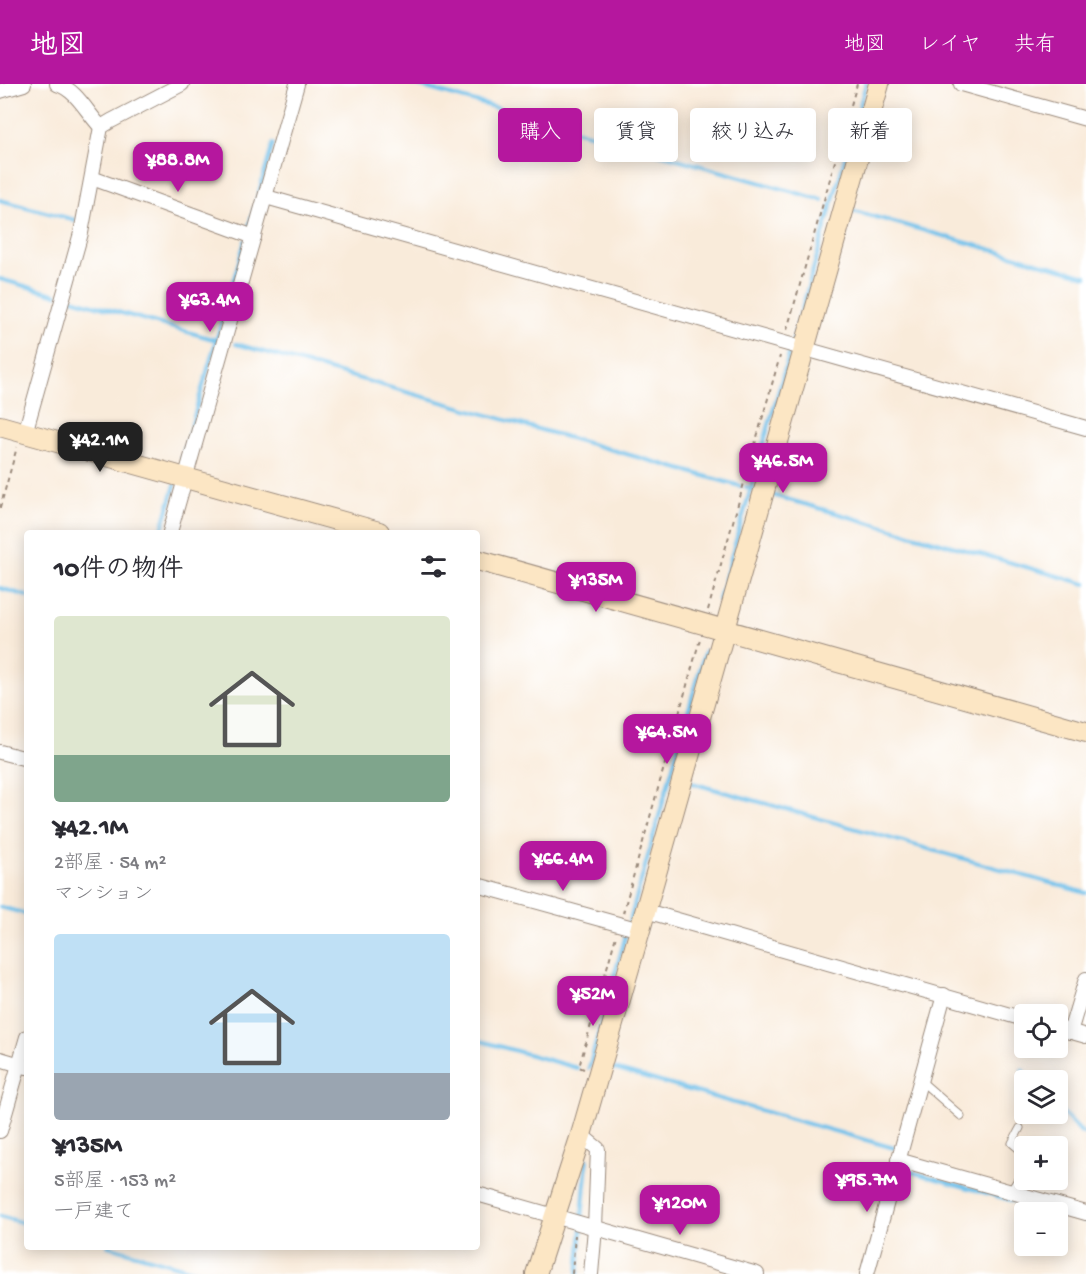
<!DOCTYPE html>
<html lang="ja">
<head>
<meta charset="utf-8">
<style>
	body { margin:0; font-family:"Gochi Hand","Klee One",sans-serif; background:#f7f7f7; color:#2b2b33; height:100vh; display:flex; flex-direction:column; font-size:22px; white-space:nowrap }
	* { box-sizing:border-box; margin:0 }
	p { font-size:20px; color:#7c7c81 }
	.icon { flex:none; width:33px; height:33px; fill:none; stroke:currentColor; stroke-width:2; stroke-linecap:round; stroke-linejoin:round }
	.map { position:relative; flex:1; overflow:hidden }
	.sheet { position:absolute; left:24px; top:446px; width:456px; height:720px; display:flex; flex-direction:column; background:#fff; border-radius:6px; box-shadow:0 3px 15px #0003 }
	.sheet>* { flex:none }
	.guide { position:absolute; left:498px; top:24px; width:498px; height:54px; display:flex; gap:12px }
	.controls { position:absolute; left:1014px; top:920px; display:grid; gap:12px }
	.controls a { display:grid; place-items:center; width:54px; height:54px; border-radius:6px; background:#fff; box-shadow:0 3px 15px #0003; font-size:30px }
	.price { position:absolute; translate:-50% -51px; padding:0 14px; border-radius:12px; background:#b5179e; color:#fff; font-size:20px; line-height:39px; filter:drop-shadow(0 2px 3px #0008) }
	.price::after { content:''; position:absolute; left:50%; top:36px; width:18px; height:14px; margin-left:-9px; background:inherit; clip-path:polygon(0 0,100% 0,50% 100%) }
	.price.selected { background:#222; color:#fff }
	ul { padding:0; list-style:none }
	li { display:grid; align-content:center; gap:12px; height:318px; padding:0 30px }
	li span { display:grid; place-items:center; height:186px; border-radius:6px; color:#555 }
	li>.icon { margin-inline-start:auto }
	span .icon { width:108px; height:108px; fill:#fffc; stroke-width:1 }
	li b { font-size:26px }
	h2 { display:flex; justify-content:space-between; align-items:center; height:72px; padding:0 30px; font-size:26px }
	.pill { padding:0 21px; border-radius:6px; background:#fff; box-shadow:0 3px 15px #0003; font-size:21px; line-height:54px }
	.pill.selected { background:#b5179e; color:#fff }
	header { display:flex; align-items:center; gap:36px; box-sizing:border-box; height:84px; padding:0 30px; background:#b5179e; color:#fff }
	header strong { font-size:28px }
	nav { display:flex; gap:33px; margin-inline-start:auto; font-size:21px }
	.map>svg:first-child { display:block }
	.lines { fill:none; stroke-linecap:round; stroke-linejoin:round }
	.stream { stroke:#70c1eb; stroke-width:4 }
	.lane-casing { stroke:#9a8a7c; stroke-width:9 }
	.street-casing { stroke:#9a8a7c; stroke-width:16 }
	.secondary-casing { stroke:#9a8a7c; stroke-width:22 }
	.path { stroke:#9a8a7c; stroke-width:2; stroke-dasharray:4.5 4.5; stroke-linecap:butt }
	.lane { stroke:#fff; stroke-width:7 }
	.street { stroke:#fff; stroke-width:14 }
	.secondary { stroke:#fce6c4; stroke-width:20 }
</style>
</head>
<body>
<header>
<strong>地図</strong>
<nav><a>地図</a><a>レイヤ</a><a>共有</a></nav>
</header>
<div class="map">
<svg width="1086" height="1190" viewBox="0 0 1086 1190">
	<rect width="100%" height="100%" fill="#fff"/>
	<filter id="ink" filterUnits="userSpaceOnUse"><feTurbulence type="fractalNoise" baseFrequency=".0167" numOctaves="2"/><feDisplacementMap in="SourceGraphic" scale="12" xChannelSelector="R" yChannelSelector="G"/><feConvolveMatrix kernelMatrix="1 2 1 2 8 2 1 2 1" color-interpolation-filters="sRGB"/></filter>
	<filter id="wash" filterUnits="userSpaceOnUse"><feTurbulence type="fractalNoise" baseFrequency=".008" numOctaves="4" result="noise"/><feDisplacementMap in="SourceGraphic" scale="24" xChannelSelector="R" yChannelSelector="G"/><feGaussianBlur stdDeviation="1.35" result="paint"/><feColorMatrix in="noise" values="0 0 0 0 0 0 0 0 0 0 0 0 0 0 0 0 0 1.4 0 .05"/><feComposite in="paint" operator="in"/></filter>
	<g filter="url(#wash)">
		<rect width="100%" height="100%" fill="#f9ebda"/>
		<g class="lines">
			<!-- stream -->
			<g class="stream">
				<path d="M412,0L822,116"/>
				<path d="M0,116L75,136"/>
				<path d="M854,127L1086,192"/>
				<path d="M248,146L273,60"/>
				<path d="M0,195L57,211"/>
				<path d="M69,214L216,256"/>
				<path d="M236,260L740,402"/>
				<path d="M182,374L245,157"/>
				<path d="M746,403L757,407"/>
				<path d="M772,411L1086,500"/>
				<path d="M161,448L175,401"/>
				<path d="M0,504L27,512"/>
				<path d="M719,516L866,0"/>
				<path d="M692,699L1086,809"/>
				<path d="M0,823L27,830"/>
				<path d="M629,840L705,567"/>
				<path d="M477,956L577,984"/>
				<path d="M589,984L626,850"/>
				<path d="M611,984L894,1064"/>
				<path d="M1022,986L1031,996"/>
				<path d="M1058,1024L1081,1048L1086,1050"/>
				<path d="M905,1086L1053,1128"/>
				<path d="M1058,1129L1086,1137"/>
				<path d="M0,1132L27,1140"/>
				<path d="M582,1135L587,1076"/>
				<path d="M108,1162L206,1190"/>
				<path d="M578,1190L582,1143"/>
			</g>
		</g>
	</g>
	<g filter="url(#ink)">
		<g class="lines">
			<defs>
				<g id="lane">
					<path d="M921,997L961,1032"/>
					<path d="M1020,1044L1012,1059L1024,1069"/>
					<path d="M1010,1108L1024,1086"/>
				</g>
				<g id="street">
					<path d="M57,0C77,6 87,29 101,43"/>
					<path d="M961,0L1086,35"/>
					<path d="M0,7L24,0"/>
					<path d="M92,94L254,153"/>
					<path d="M266,113L1086,344"/>
					<path d="M25,349L81,149L101,43L111,37L182,0"/>
					<path d="M170,448L297,0"/>
					<path d="M0,668L27,675"/>
					<path d="M477,801L640,846"/>
					<path d="M646,827L1024,935"/>
					<path d="M1058,944L1086,952"/>
					<path d="M1070,948L1086,895"/>
					<path d="M0,975L27,983"/>
					<path d="M0,1047L27,953"/>
					<path d="M581,1051L598,1065L595,1144L591,1190"/>
					<path d="M898,1076L1086,1129"/>
					<path d="M477,1110L757,1190"/>
					<path d="M867,1190L944,911"/>
				</g>
				<g id="secondary">
					<path d="M0,342L379,448"/>
					<path d="M477,476L1086,648"/>
					<path d="M536,1190L581,1051L640,846L879,0"/>
				</g>
			</defs>
			<!-- lane casing -->
			<use href="#lane" class="lane-casing"/>
			<!-- street casing -->
			<use href="#street" class="street-casing"/>
			<!-- secondary casing -->
			<use href="#secondary" class="secondary-casing"/>
			<!-- path -->
			<g class="path">
				<path d="M787,246L857,0"/>
				<path d="M0,424L17,363"/>
				<path d="M708,526L780,272"/>
				<path d="M623,829L700,555"/>
				<path d="M584,985L579,983L616,852"/>
				<path d="M572,1190L575,1151"/>
			</g>
			<!-- lane -->
			<use href="#lane" class="lane"/>
			<!-- street -->
			<use href="#street" class="street"/>
			<!-- secondary -->
			<use href="#secondary" class="secondary"/>
		</g>
	</g>
</svg>
<div class="controls">
<a><svg class="icon" aria-label="locate" viewBox="0 0 24 24"><circle cx="12" cy="12" r="6"/><path d="M12 2v4M12 18v4M2 12h4M18 12h4"/></svg></a>
<a><svg class="icon" aria-label="layers" viewBox="0 0 24 24"><path d="M12 4l9 5-9 5-9-5zM3 14l9 5 9-5"/></svg></a>
<a>+</a>
<a>−</a>
</div>
<b class="price" style="left:178px;top:109px">¥88.8M</b>
<b class="price" style="left:210px;top:249px">¥63.4M</b>
<b class="price selected" style="left:100px;top:389px">¥42.1M</b>
<b class="price" style="left:783px;top:410px">¥46.5M</b>
<b class="price" style="left:596px;top:529px">¥135M</b>
<b class="price" style="left:667px;top:681px">¥64.5M</b>
<b class="price" style="left:563px;top:808px">¥66.4M</b>
<b class="price" style="left:593px;top:943px">¥52M</b>
<b class="price" style="left:867px;top:1129px">¥95.7M</b>
<b class="price" style="left:680px;top:1152px">¥120M</b>
<div class="guide">
<a class="pill selected">購入</a>
<a class="pill">賃貸</a>
<a class="pill">絞り込み</a>
<a class="pill">新着</a>
</div>
<section class="sheet">
<h2>10件の物件<svg class="icon" aria-label="filters" viewBox="0 0 24 24"><path d="M4 7h16M4 17h16"/><circle cx="9" cy="7" r="2"/><circle cx="15" cy="17" r="2"/></svg></h2>
<ul>
<li><span style="background:linear-gradient(#dfe7d0 75%,#7fa58c 0)"><svg class="icon" aria-label="home" viewBox="0 0 24 24"><path d="M3 11l9-7 9 7M6 9v11h12V9"/></svg></span><div><b>¥42.1M</b><p>2部屋 · 54 m²</p><p>マンション</p></div></li>
<li><span style="background:linear-gradient(#bfe0f5 75%,#9aa5b1 0)"><svg class="icon" aria-label="home" viewBox="0 0 24 24"><path d="M3 11l9-7 9 7M6 9v11h12V9"/></svg></span><div><b>¥135M</b><p>5部屋 · 153 m²</p><p>一戸建て</p></div></li>
</ul>
</section>
</div>
</body>
</html>
